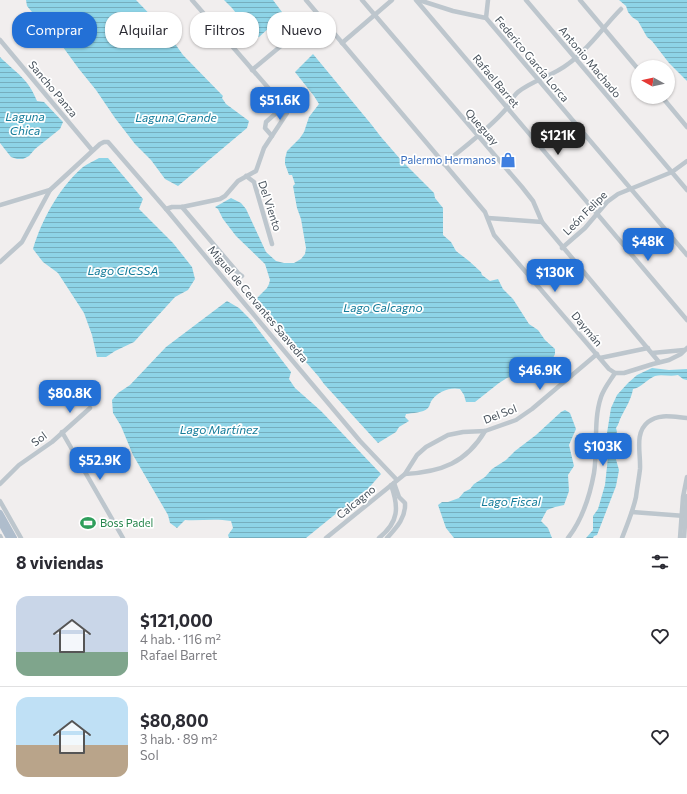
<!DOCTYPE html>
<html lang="es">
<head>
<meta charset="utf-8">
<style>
	body { margin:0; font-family:Commissioner,sans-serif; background:#f2f2f3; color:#2b2b33; height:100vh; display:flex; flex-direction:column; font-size:15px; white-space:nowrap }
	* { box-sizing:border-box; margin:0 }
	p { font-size:13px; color:#7c7c81 }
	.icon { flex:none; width:22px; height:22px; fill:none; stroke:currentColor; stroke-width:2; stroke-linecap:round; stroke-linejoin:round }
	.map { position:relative; height:538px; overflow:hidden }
	.sheet { display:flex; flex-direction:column; background:#fff; flex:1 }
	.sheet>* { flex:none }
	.top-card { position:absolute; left:12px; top:12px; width:400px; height:36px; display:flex; gap:8px }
	.needle { width:26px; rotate:278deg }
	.tools { position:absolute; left:631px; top:60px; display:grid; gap:8px }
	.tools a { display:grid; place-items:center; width:44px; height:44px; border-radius:50%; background:#fff; box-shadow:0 1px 3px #0004; font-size:20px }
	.price { position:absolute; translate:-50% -34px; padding:0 9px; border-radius:8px; background:#2370d6; color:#fff; font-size:13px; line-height:26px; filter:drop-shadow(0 1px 2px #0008) }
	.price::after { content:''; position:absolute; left:50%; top:24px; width:12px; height:9px; margin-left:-6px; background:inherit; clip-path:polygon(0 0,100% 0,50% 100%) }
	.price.selected { background:#222; color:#fff }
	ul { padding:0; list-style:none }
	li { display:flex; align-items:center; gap:12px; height:100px; padding:0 16px }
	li+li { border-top:1px solid #e1e1e2 }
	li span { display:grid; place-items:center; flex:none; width:112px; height:80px; border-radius:12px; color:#555 }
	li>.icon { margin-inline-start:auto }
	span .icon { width:48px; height:48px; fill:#fffc; stroke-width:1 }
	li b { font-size:17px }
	h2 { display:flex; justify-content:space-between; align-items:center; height:48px; padding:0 16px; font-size:17px }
	.tag { padding:0 14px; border-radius:16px; background:#fff; box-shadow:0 1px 3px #0004; font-size:14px; line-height:36px }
	.tag.selected { background:#2370d6; color:#fff }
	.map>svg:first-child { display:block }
	.water { fill:url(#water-rules) }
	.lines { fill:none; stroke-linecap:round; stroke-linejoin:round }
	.minor { stroke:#bdc6cd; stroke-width:4.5 }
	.major { stroke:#afbdcc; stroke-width:6 }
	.labels { text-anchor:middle; stroke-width:3.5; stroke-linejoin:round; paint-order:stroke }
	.street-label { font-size:11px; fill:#47515b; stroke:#fff }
	.shop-label { font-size:11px; fill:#366cbe; stroke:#fff; text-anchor:end }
	.leisure-label { font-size:11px; fill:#27864d; stroke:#fff; text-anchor:start }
	.water-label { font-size:12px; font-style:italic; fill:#147c9a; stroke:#fff }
</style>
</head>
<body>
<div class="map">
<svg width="687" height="538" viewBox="0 0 687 538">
	<defs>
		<pattern id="water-rules" width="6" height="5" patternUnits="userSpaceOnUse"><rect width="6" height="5" fill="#8ed4e7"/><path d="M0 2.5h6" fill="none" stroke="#76aebe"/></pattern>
	</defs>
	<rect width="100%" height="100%" fill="#f1eeee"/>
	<!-- water -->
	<g class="water">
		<path d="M26,0H136L166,31L183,55L223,96L222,98L226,104L249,121L247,128L178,186L165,179L151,160L135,144L115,118L96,90L79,69L60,43L54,37L45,23L40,21L32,12L27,6Z"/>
		<path d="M224,0H273L282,12L281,17L259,37L254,36L232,8Z"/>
		<path d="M619,0H687V81L669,63L652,41L647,37L638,21L632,17L628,12L626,6Z"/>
		<path d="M313,54L371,124L381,137L401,160L434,193L435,198L443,208V235L451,242L456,251L469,261L481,272L482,275L490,281L498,279L503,289L513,299L529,324L538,330L545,340L555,349V354L553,358H549L540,360L524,369L520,374L507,378L499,383L475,402H466L464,395L460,389C450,387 439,391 432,400C430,402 430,406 428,408C423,413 412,413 406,414L405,417L409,421L399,427L396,432L378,443L324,384L319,377L299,354L260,305L255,302L258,297L267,288L269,284L270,280L265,264L236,236L223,219L218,209L215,207L231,198L241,203L246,209L266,252L276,261L284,263H294L301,259L305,254L306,248L301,219L297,208L293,186L295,184L292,175H289L285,164V159L287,151L300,138L304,132L309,117L319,104L314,96L295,72Z"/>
		<path d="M0,57C16,73 28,78 37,101L44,102L63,122L60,129L35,149L29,156L23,159H17L11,157L0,143Z"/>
		<path d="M99,158H108L143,199L139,209L173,243L192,267L195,279L188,290L175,297L134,342L115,351L106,357H97L92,335L84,313L58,273L43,262L33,249C42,219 59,188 83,167C87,164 94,161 99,158Z"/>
		<path d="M227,301L239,308L251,320L291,372L289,379L295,388L321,411L381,474L360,498L338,512L306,538H229L228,535L233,528L231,521C215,518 200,521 185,520L177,528L170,523L168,515L133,455L121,426L113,413L112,400L118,393L130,385L166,347Z"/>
		<path d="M652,368L669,370L687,369V380L683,379L678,375C670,377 662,374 655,376C647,379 641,388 633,389C631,400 626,407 621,417C619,421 619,424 616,428L617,432L615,436L618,451L615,456L619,470L616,486L597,535L594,536L593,538H586L593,530V516L598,509L605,485L608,457L607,433L611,408L617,395L628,383L637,375Z"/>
		<path d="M565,410L570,413L576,429L569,445L574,466L568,475L569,491L564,505L555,507L547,510L541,521L548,528L552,538H454L446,528L438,505L442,502H448L459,498L464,492L470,489L474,484L485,477L492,469L506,460L515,451L536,435L561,412Z"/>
	</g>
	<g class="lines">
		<!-- minor -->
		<g class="minor">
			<path d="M306,0L485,212L494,235L609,369L615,373H624L653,364L669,360L681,354L687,348"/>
			<path d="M362,0L522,187L533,201L542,222L659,362"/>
			<path d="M416,0L687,320"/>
			<path d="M419,0L453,11L486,18L687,255"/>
			<path d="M526,0L687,190"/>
			<path d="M580,0L638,69"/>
			<path d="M486,18L488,0"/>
			<path d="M0,40L92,150"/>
			<path d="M342,43L392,0"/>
			<path d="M252,70L318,15"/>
			<path d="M662,97L687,127"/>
			<path d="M272,136L265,128L266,122L284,106"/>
			<path d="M444,164C464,147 489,129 506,109C510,104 512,97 518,92C533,80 553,76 568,64C589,49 603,27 621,9"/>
			<path d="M246,176L254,182L272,244"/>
			<path d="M0,205L50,190"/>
			<path d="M182,207L238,273L242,276"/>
			<path d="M166,209L172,207H182L220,199L225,196L238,181L256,171L264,148L287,113L286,108L284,106L192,0"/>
			<path d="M488,218L542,222"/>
			<path d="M562,248L585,228L607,202L618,194L672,172L687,161"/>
			<path d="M0,262L22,242L50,190L100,144L104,142H108L166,209L244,303L360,441L397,480"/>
			<path d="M652,353L684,350"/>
			<path d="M600,358L648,348"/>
			<path d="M62,432L123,538"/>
			<path d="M405,474C441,472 466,463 485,431"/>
			<path d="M0,484L19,465L52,442L90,408"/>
			<path d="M0,501L21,538"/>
			<path d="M632,512L685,516"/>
			<path d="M0,536L1,538"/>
			<path d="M326,538L405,474L417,455L426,447L448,435L463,432L485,431L516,420L532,409L597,354"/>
			<path d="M379,538C399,522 399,507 391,485"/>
			<path d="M387,538C396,528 406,518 405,503L399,497L394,483"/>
			<path d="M568,538C582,520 590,495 594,473C598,448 593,421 601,397C604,388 610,381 615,373"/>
			<path d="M622,538C627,525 633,511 636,497C637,488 639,478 640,469C641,454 634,433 648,422C659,413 674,417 687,418"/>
			<path d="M680,538L683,497L687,477"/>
			<path d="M684,538L687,496"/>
		</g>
		<!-- major -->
		<g class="major">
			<path d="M0,513L14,538"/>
			<path d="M0,522L9,538"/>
		</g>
	</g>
	<!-- icons -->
	<defs>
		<symbol id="shop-bare" viewBox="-9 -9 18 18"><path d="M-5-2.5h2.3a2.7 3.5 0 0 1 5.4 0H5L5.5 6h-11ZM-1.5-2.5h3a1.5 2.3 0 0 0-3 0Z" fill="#3f7fe0" stroke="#fff" stroke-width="2.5" paint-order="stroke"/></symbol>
		<symbol id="stadium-bare" viewBox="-9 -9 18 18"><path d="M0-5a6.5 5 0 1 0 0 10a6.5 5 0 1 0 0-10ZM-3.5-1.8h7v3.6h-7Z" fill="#2e9e5b" stroke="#fff" stroke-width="2.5" paint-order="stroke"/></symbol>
	</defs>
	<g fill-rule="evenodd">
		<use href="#shop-bare" x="497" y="149" width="22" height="22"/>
		<use href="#stadium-bare" x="77" y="512" width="22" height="22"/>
	</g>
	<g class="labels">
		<!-- street labels -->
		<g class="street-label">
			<text transform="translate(532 59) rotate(50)" y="4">Federico García Lorca</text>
			<text transform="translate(590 62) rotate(50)" y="4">Antonio Machado</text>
			<text transform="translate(496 81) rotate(50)" y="4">Rafael Barret</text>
			<text transform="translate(53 89) rotate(50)" y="4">Sancho Panza</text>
			<text transform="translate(482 127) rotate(49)" y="4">Queguay</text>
			<text transform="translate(270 206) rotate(72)" y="4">Del Viento</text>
			<text transform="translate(585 213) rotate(-45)" y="4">León Felipe</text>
			<text transform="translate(258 304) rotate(50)" y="4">Miguel de Cervantes Saavedra</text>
			<text transform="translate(587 329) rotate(50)" y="4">Daymán</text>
			<text transform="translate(500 414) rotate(-21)" y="4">Del Sol</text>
			<text transform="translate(39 439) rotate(-37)" y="4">Sol</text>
			<text transform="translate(356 502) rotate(-39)" y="4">Calcagno</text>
		</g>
		<!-- shop labels -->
		<g class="shop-label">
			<text x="496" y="164">Palermo Hermanos</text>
		</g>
		<!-- leisure labels -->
		<g class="leisure-label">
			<text x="100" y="527">Boss Padel</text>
		</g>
		<!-- water labels -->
		<g class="water-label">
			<text x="25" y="121">Laguna<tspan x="25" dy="14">Chica</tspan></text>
			<text x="176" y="122">Laguna Grande</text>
			<text x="123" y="275">Lago CICSSA</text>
			<text x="383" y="312">Lago Calcagno</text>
			<text x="219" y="434">Lago Martínez</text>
			<text x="511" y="506">Lago Fiscal</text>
		</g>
	</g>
</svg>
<div class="tools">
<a><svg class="needle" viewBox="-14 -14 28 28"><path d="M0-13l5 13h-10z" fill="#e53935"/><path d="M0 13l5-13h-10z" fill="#7c7c81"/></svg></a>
</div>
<b class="price" style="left:280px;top:121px">$51.6K</b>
<b class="price selected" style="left:558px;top:156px">$121K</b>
<b class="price" style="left:648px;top:262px">$48K</b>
<b class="price" style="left:555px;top:293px">$130K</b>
<b class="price" style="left:540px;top:391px">$46.9K</b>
<b class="price" style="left:70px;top:414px">$80.8K</b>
<b class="price" style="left:603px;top:467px">$103K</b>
<b class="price" style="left:100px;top:481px">$52.9K</b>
<div class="top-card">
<a class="tag selected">Comprar</a>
<a class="tag">Alquilar</a>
<a class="tag">Filtros</a>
<a class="tag">Nuevo</a>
</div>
</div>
<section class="sheet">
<h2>8 viviendas<svg class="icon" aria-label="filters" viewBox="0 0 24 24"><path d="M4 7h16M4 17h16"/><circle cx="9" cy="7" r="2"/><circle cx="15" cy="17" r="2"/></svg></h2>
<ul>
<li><span style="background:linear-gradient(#c9d6e8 70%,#7fa58c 0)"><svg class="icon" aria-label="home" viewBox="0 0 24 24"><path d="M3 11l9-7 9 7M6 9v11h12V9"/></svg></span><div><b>$121,000</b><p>4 hab. · 116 m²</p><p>Rafael Barret</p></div><svg class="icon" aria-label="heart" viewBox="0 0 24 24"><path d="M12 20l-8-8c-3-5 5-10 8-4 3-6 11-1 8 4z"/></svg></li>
<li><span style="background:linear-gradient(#bfe0f5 60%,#b9a48a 0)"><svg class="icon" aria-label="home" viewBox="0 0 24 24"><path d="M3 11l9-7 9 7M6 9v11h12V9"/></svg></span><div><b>$80,800</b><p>3 hab. · 89 m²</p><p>Sol</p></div><svg class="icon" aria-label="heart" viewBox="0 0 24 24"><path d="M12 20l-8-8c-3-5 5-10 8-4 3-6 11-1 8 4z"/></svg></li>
</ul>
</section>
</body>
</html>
